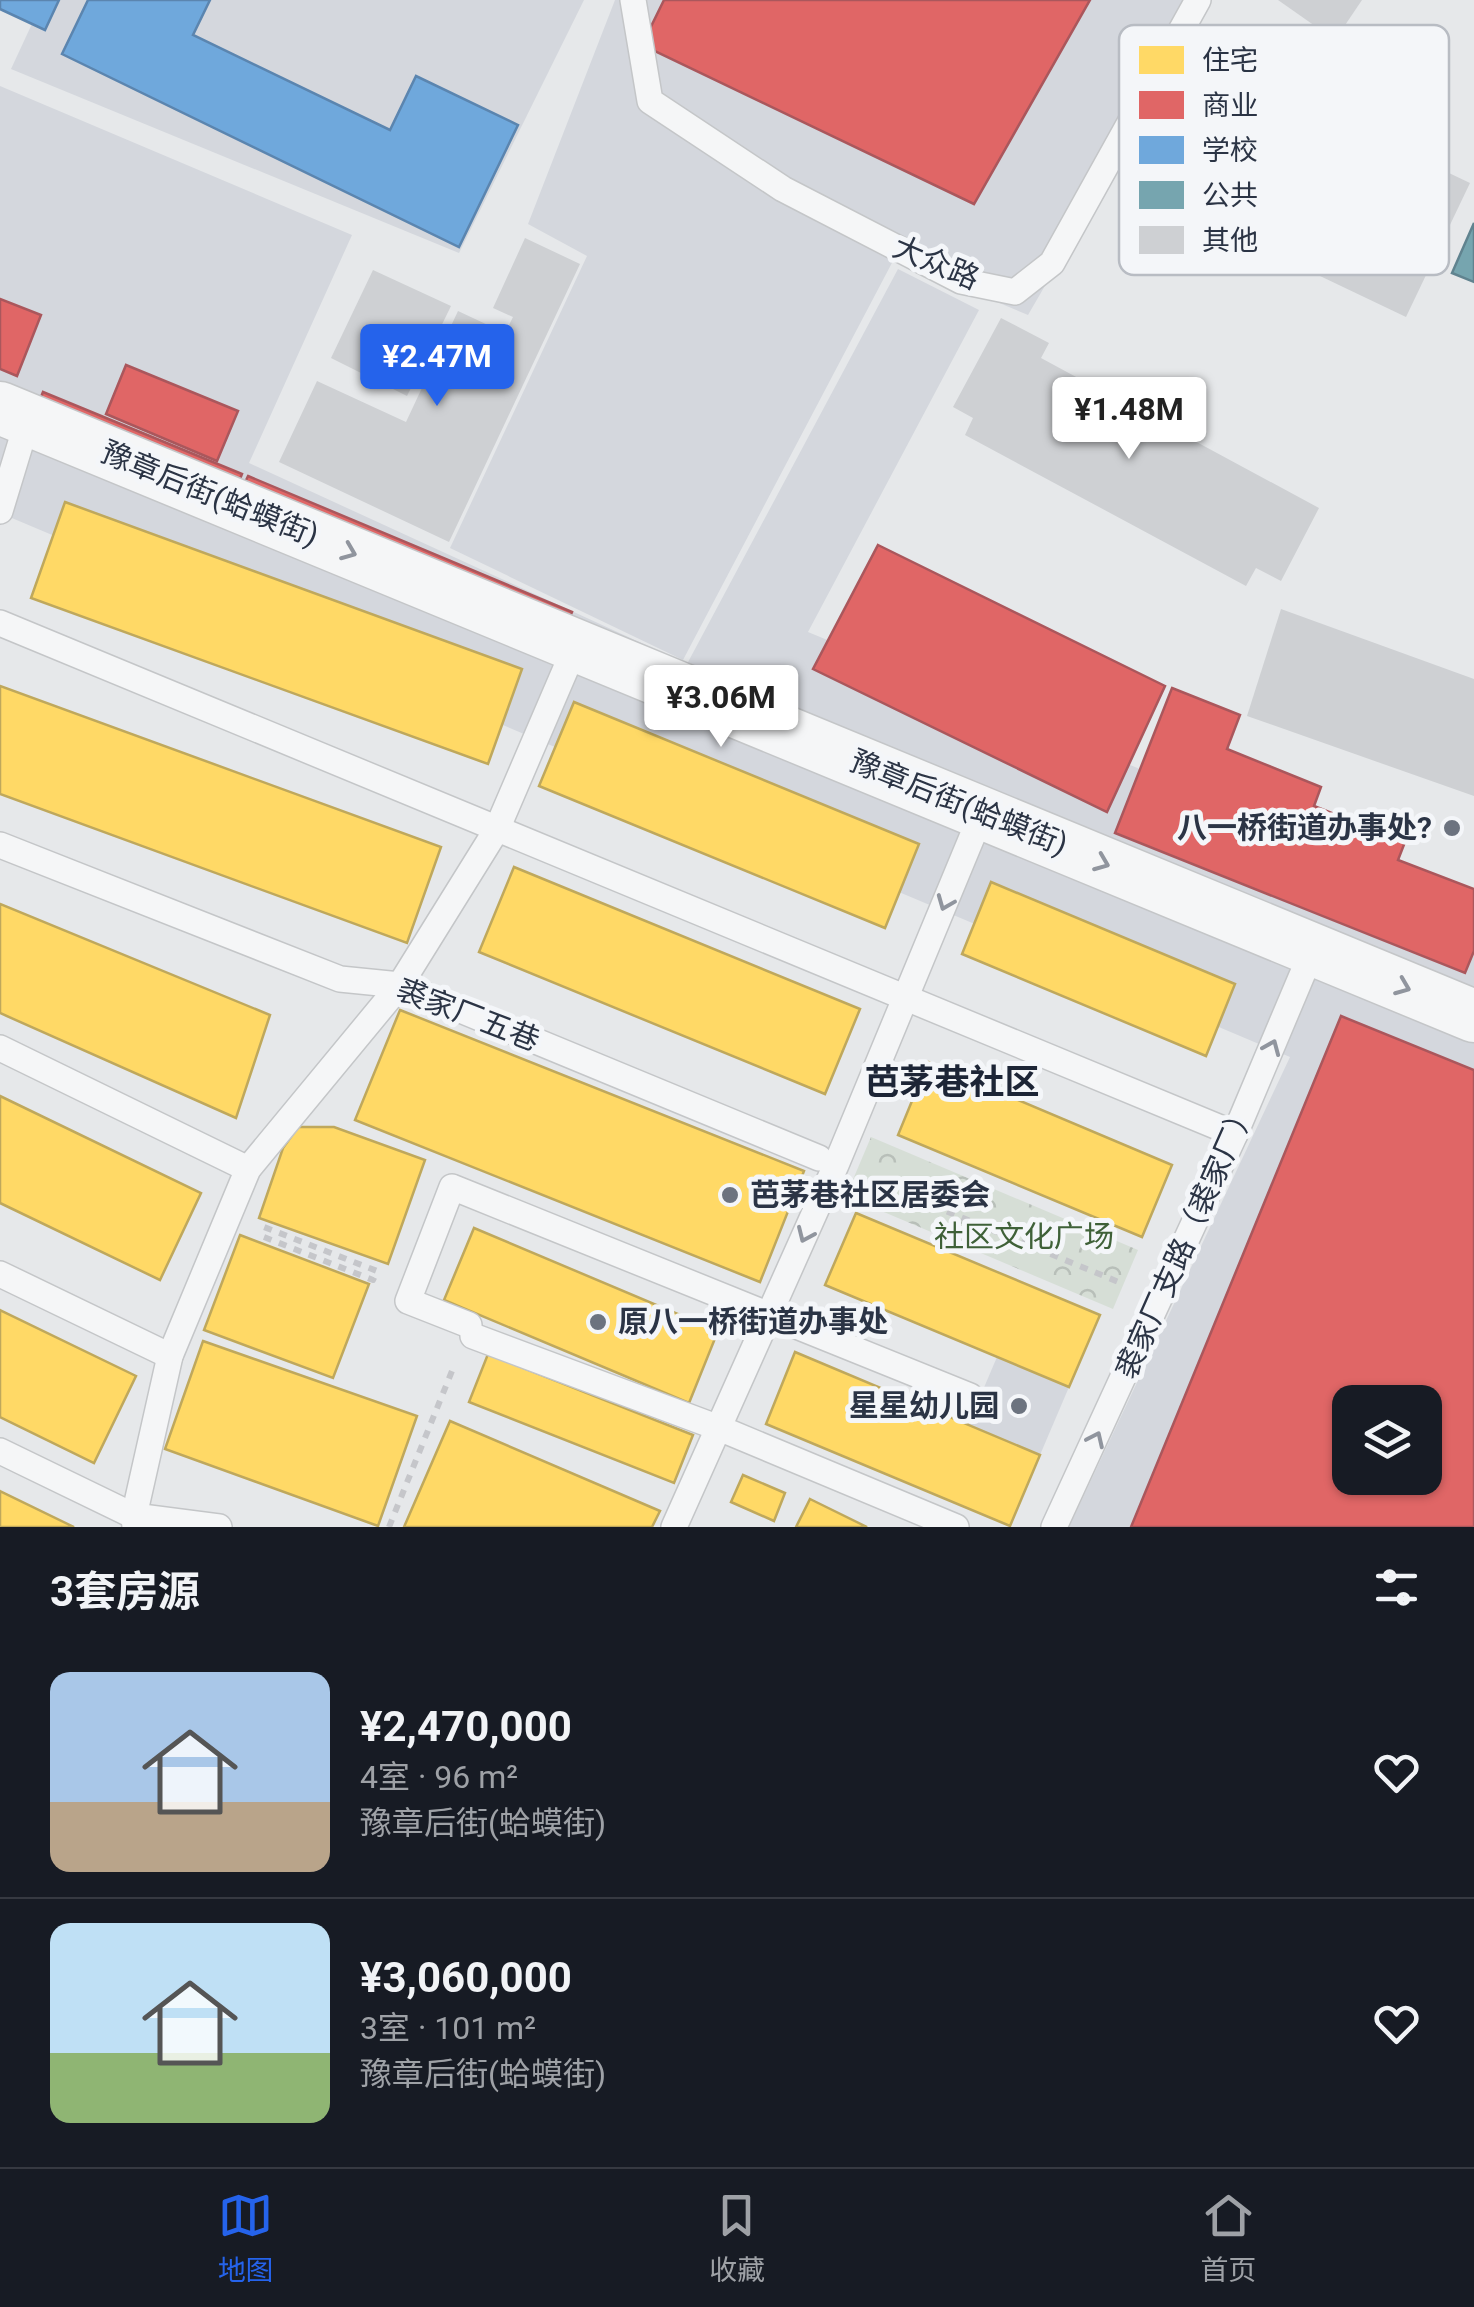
<!DOCTYPE html>
<html lang="zh">
<head>
<meta charset="utf-8">
<style>
	body { margin:0; font-family:Roboto,"Noto Sans SC",sans-serif; background:#20242c; color:#f1f3f6; height:100vh; display:flex; flex-direction:column; font-size:38px; white-space:nowrap }
	* { box-sizing:border-box; margin:0 }
	p { font-size:32px; color:#9ea1a6 }
	.icon { flex:none; width:55px; height:55px; fill:none; stroke:currentColor; stroke-width:2; stroke-linecap:round; stroke-linejoin:round }
	.map { position:relative; height:1527px; overflow:hidden }
	.drawer { display:flex; flex-direction:column; background:#171b24; flex:1 }
	.drawer>* { flex:none }
	.controls { position:absolute; left:1332px; top:1385px; display:grid; gap:20px }
	.controls a { display:grid; place-items:center; width:110px; height:110px; border-radius:20px; background:#171b24; box-shadow:0 2px 8px #0004; font-size:50px }
	.price { position:absolute; translate:-50% -85px; padding:0 22px; border-radius:10px; background:#fff; color:#222; font-size:32px; line-height:65px; filter:drop-shadow(0 2px 5px #0008) }
	.price::after { content:''; position:absolute; left:50%; top:60px; width:30px; height:22px; margin-left:-15px; background:inherit; clip-path:polygon(0 0,100% 0,50% 100%) }
	.price.selected { background:#2563eb; color:#fff }
	ul { padding:0; list-style:none }
	li { display:flex; align-items:center; gap:30px; height:250px; padding:0 50px }
	li+li { border-top:2px solid #363941 }
	li span { display:grid; place-items:center; flex:none; width:280px; height:200px; border-radius:20px; color:#555 }
	li>.icon { margin-inline-start:auto }
	span .icon { width:120px; height:120px; fill:#fffc; stroke-width:1 }
	li b { font-size:42px }
	h2 { display:flex; justify-content:space-between; align-items:center; height:120px; padding:0 50px; font-size:42px }
	.tabs { display:flex; justify-content:space-around; align-items:center; height:140px; border-top:2px solid #363941; background:#171b24; font-size:28px; color:#9ea1a6 }
	.tabs a { display:grid; justify-items:center; gap:5px }
	.tabs .selected { color:#2563eb }
	.map>svg:first-child { display:block }
	.built { fill:#d4d7dd; fill-rule:evenodd }
	.park { fill:url(#park-crowns) }
	.homes { fill:#ffd966; stroke:#bfa85c; stroke-width:2.5 }
	.shops { fill:#e06666; stroke:#aa575c; stroke-width:2.5; fill-rule:evenodd }
	.schools { fill:#6fa8dc; stroke:#5b85af; stroke-width:2.5 }
	.public { fill:#76a5af; stroke:#60838f; stroke-width:2.5 }
	.building { fill:#ced0d3 }
	.lines { fill:none; stroke-linecap:round; stroke-linejoin:round }
	.lane-casing { stroke:#c4c6c8; stroke-width:28 }
	.street-casing { stroke:#c4c6c8; stroke-width:55 }
	.path { stroke:#c5c6ca; stroke-width:6; stroke-dasharray:8 8; stroke-linecap:butt }
	.lane { stroke:#f5f6f7; stroke-width:25 }
	.street { stroke:#f5f6f7; stroke-width:52 }
	.oneway { stroke:#90959e }
	.poi-dot { fill:#6c737f; stroke:#f4f6f9; stroke-width:4 }
	.labels { text-anchor:middle; stroke-width:10; stroke-linejoin:round; paint-order:stroke }
	.street-label { font-size:30px; fill:#2b3445; stroke:#f4f6f9 }
	.poi-label { font-size:30px; font-weight:bold; fill:#2b3445; stroke:#f4f6f9; text-anchor:end }
	.park-label { font-size:30px; fill:#3f6138; stroke:#f4f6f9 }
	.quarter-label { font-size:35px; font-weight:bold; fill:#1d2536; stroke:#f4f6f9 }
	.key { fill:#f4f6f9; stroke:#b8bcc3; stroke-width:2.5 }
	.key-label { font-size:28px; fill:#2b3445 }
</style>
</head>
<body>
<div class="map">
<svg width="1474" height="1527" viewBox="0 0 1474 1527">
	<defs>
		<pattern id="park-crowns" width="20" height="18" patternUnits="userSpaceOnUse" patternTransform="scale(2.5)"><rect width="20" height="18" fill="#d6ded6"/><path d="M2 6a3 3 0 1 1 6 0M12 15a3 3 0 1 1 6 0" fill="none" stroke="#b8bfb9"/></pattern>
	</defs>
	<rect width="100%" height="100%" fill="#e6e8ea"/>
	<!-- built -->
	<g class="built">
		<path d="M43,0H584L459,253L11,69Z"/>
		<path d="M615,0H1211L1028,315L894,259L683,660L450,548L587,256L528,224Z"/>
		<path d="M0,86L352,235L249,463L687,664L898,269L979,310L808,632L1474,907V1527H1069L1290,1057L0,513ZM1350,1402H1425V1478H1350Z"/>
		<path d="M997,1357L1069,1387L1040,1455L968,1425Z"/>
	</g>
	<!-- park -->
	<path class="park" d="M871,1137L1138,1250L1113,1309L846,1196Z"/>
	<!-- homes -->
	<g class="homes">
		<path d="M65,502L522,669L488,764L31,598Z"/>
		<path d="M0,686L441,847L407,943L0,794Z"/>
		<path d="M574,702L919,844L885,928L539,786Z"/>
		<path d="M514,867L860,1009L825,1094L479,952Z"/>
		<path d="M991,882L1235,984L1206,1056L962,954Z"/>
		<path d="M0,904L270,1015L236,1118L0,1013Z"/>
		<path d="M400,1010L804,1171L760,1282L355,1120Z"/>
		<path d="M1340,1028L1474,1082V1261L1425,1241L1361,1402H1350V1430L1334,1469L1474,1527H1141Z"/>
		<path d="M928,1062L1172,1165L1142,1237L898,1135Z"/>
		<path d="M0,1096L201,1193L160,1280L0,1203Z"/>
		<path d="M298,1127H334L425,1160L388,1264L259,1218L283,1148Z"/>
		<path d="M856,1213L1100,1315L1069,1387L825,1285Z"/>
		<path d="M474,1228L718,1331L689,1403L444,1300Z"/>
		<path d="M240,1235L369,1284L333,1378L204,1330Z"/>
		<path d="M0,1310L136,1376L94,1463L0,1417Z"/>
		<path d="M203,1341L417,1416L378,1526L165,1449Z"/>
		<path d="M795,1352L1040,1455L1010,1526L766,1424Z"/>
		<path d="M488,1354L693,1435L674,1483L469,1402Z"/>
		<path d="M450,1421L660,1511L652,1527H404Z"/>
		<path d="M743,1475L785,1493L774,1521L731,1502Z"/>
		<path d="M0,1491L74,1527H0Z"/>
		<path d="M810,1499L867,1527H796Z"/>
	</g>
	<!-- shops -->
	<g class="shops">
		<path d="M664,0H1090L974,204L642,45Z"/>
		<path d="M0,299L41,315L17,376L0,369Z"/>
		<path d="M126,365L238,411L217,461L106,414Z"/>
		<path d="M43,392L242,474L236,489L37,407Z"/>
		<path d="M248,476L572,612L565,629L241,491Z"/>
		<path d="M878,545L1165,686L1107,812L813,669Z"/>
		<path d="M1172,688L1240,715L1227,749L1321,787L1314,806L1405,842L1398,860L1474,889V951L1465,973L1115,833Z"/>
		<path d="M1341,1016L1474,1070V1527H1131ZM1350,1402H1425V1478H1350Z"/>
	</g>
	<!-- schools -->
	<g class="schools">
		<path d="M0,0H59L45,30L0,9Z"/>
		<path d="M88,0H210L193,35L390,130L416,76L518,125L459,247L62,54Z"/>
	</g>
	<!-- public -->
	<path class="public" d="M1474,223V282L1452,273Z"/>
	<!-- building -->
	<g class="building">
		<path d="M1278,0H1362L1335,40Z"/>
		<path d="M1188,49L1470,183L1406,317L1125,183Z"/>
		<path d="M525,238L580,264L449,542L279,462L317,381L406,422L458,311L505,333L513,317L493,308Z"/>
		<path d="M373,270L451,306L407,396L331,358Z"/>
		<path d="M1001,318L1049,343L1041,358L1319,508L1281,581L1256,568L1246,586L965,435L973,418L953,407Z"/>
		<path d="M1281,609L1474,679V796L1247,716Z"/>
	</g>
	<g class="lines">
		<defs>
			<g id="lane">
				<path d="M633,0L650,101L783,189L961,281L1015,292L1052,263L1198,0"/>
				<path d="M0,511L28,419"/>
				<path d="M0,623L1235,1134"/>
				<path d="M0,845L340,979L400,985L819,1158"/>
				<path d="M0,1048L248,1169"/>
				<path d="M0,1274L170,1356"/>
				<path d="M469,1325L408,1301L452,1187L970,1396"/>
				<path d="M473,1336L719,1428L956,1527"/>
				<path d="M0,1451L134,1516L219,1527"/>
				<path d="M135,1527L134,1516L170,1356L248,1169L400,985L497,829L576,645"/>
				<path d="M674,1527L836,1165L982,813"/>
				<path d="M1054,1527L1235,1134L1313,949"/>
			</g>
			<path id="street" d="M0,408L1474,1016"/>
		</defs>
		<!-- lane casing -->
		<use href="#lane" class="lane-casing"/>
		<!-- street casing -->
		<use href="#street" class="street-casing"/>
		<!-- path -->
		<g class="path">
			<path d="M873,1181L1121,1283"/>
			<path d="M264,1237L373,1280L377,1271L264,1227"/>
			<path d="M389,1527L452,1371"/>
		</g>
		<!-- lane -->
		<use href="#lane" class="lane"/>
		<!-- street -->
		<use href="#street" class="street"/>
	</g>
	<!-- one-way arrows -->
	<defs><path id="oneway-chevron" d="M-2-3.5L2.5 0L-2 3.5" fill="none" stroke-width="1.6" stroke-linecap="round" stroke-linejoin="round" transform="scale(2.5)"/></defs>
	<g class="oneway">
		<use href="#oneway-chevron" transform="translate(349 552) rotate(22)"/>
		<use href="#oneway-chevron" transform="translate(1102 863) rotate(22)"/>
		<use href="#oneway-chevron" transform="translate(945 903) rotate(112)"/>
		<use href="#oneway-chevron" transform="translate(1403 987) rotate(22)"/>
		<use href="#oneway-chevron" transform="translate(1272 1047) rotate(-67)"/>
		<use href="#oneway-chevron" transform="translate(805 1235) rotate(114)"/>
		<use href="#oneway-chevron" transform="translate(1096 1439) rotate(-65)"/>
	</g>
	<!-- markers -->
	<g class="poi-dot">
		<circle cx="1452" cy="828" r="10"/>
		<circle cx="730" cy="1195" r="10"/>
		<circle cx="598" cy="1322" r="10"/>
		<circle cx="1019" cy="1406" r="10"/>
	</g>
	<g class="labels">
		<!-- street labels -->
		<g class="street-label">
			<text transform="translate(936 263) rotate(23)" y="10">大众路</text>
			<text transform="translate(210 494) rotate(22)" y="10">豫章后街(蛤蟆街)</text>
			<text transform="translate(959 803) rotate(22)" y="10">豫章后街(蛤蟆街)</text>
			<text transform="translate(468 1015) rotate(21)" y="10">裘家厂五巷</text>
			<text transform="translate(1186 1240) rotate(-66)" y="10">裘家厂支路（裘家厂）</text>
		</g>
		<!-- poi labels -->
		<g class="poi-label">
			<text x="1432" y="838">八一桥街道办事处?</text>
			<text x="750" y="1205" text-anchor="start">芭茅巷社区居委会</text>
			<text x="618" y="1332" text-anchor="start">原八一桥街道办事处</text>
			<text x="999" y="1416">星星幼儿园</text>
		</g>
		<!-- park labels -->
		<g class="park-label">
			<text x="1024" y="1247">社区文化广场</text>
		</g>
		<!-- quarter labels -->
		<g class="quarter-label">
			<text x="952" y="1094">芭茅巷社区</text>
		</g>
	</g>
	<!-- legend -->
	<rect x="1119" y="25" width="330" height="250" rx="15" class="key"/>
	<rect x="1139" y="46" width="45" height="28" fill="#ffd966"/>
	<rect x="1139" y="91" width="45" height="28" fill="#e06666"/>
	<rect x="1139" y="136" width="45" height="28" fill="#6fa8dc"/>
	<rect x="1139" y="181" width="45" height="28" fill="#76a5af"/>
	<rect x="1139" y="226" width="45" height="28" fill="#ced0d3"/>
	<g class="key-label">
		<text x="1202" y="70">住宅</text>
		<text x="1202" y="115">商业</text>
		<text x="1202" y="160">学校</text>
		<text x="1202" y="205">公共</text>
		<text x="1202" y="250">其他</text>
	</g>
</svg>
<div class="controls">
<a><svg class="icon" aria-label="layers" viewBox="0 0 24 24"><path d="M12 4l9 5-9 5-9-5zM3 14l9 5 9-5"/></svg></a>
</div>
<b class="price selected" style="left:437px;top:409px">¥2.47M</b>
<b class="price" style="left:1129px;top:462px">¥1.48M</b>
<b class="price" style="left:721px;top:750px">¥3.06M</b>
</div>
<section class="drawer">
<h2>3套房源<svg class="icon" aria-label="filters" viewBox="0 0 24 24"><path d="M4 7h16M4 17h16"/><circle cx="9" cy="7" r="2"/><circle cx="15" cy="17" r="2"/></svg></h2>
<ul>
<li><span style="background:linear-gradient(#a9c7e8 65%,#b9a48a 0)"><svg class="icon" aria-label="home" viewBox="0 0 24 24"><path d="M3 11l9-7 9 7M6 9v11h12V9"/></svg></span><div><b>¥2,470,000</b><p>4室 · 96 m²</p><p>豫章后街(蛤蟆街)</p></div><svg class="icon" aria-label="heart" viewBox="0 0 24 24"><path d="M12 20l-8-8c-3-5 5-10 8-4 3-6 11-1 8 4z"/></svg></li>
<li><span style="background:linear-gradient(#bfe0f5 65%,#8fb573 0)"><svg class="icon" aria-label="home" viewBox="0 0 24 24"><path d="M3 11l9-7 9 7M6 9v11h12V9"/></svg></span><div><b>¥3,060,000</b><p>3室 · 101 m²</p><p>豫章后街(蛤蟆街)</p></div><svg class="icon" aria-label="heart" viewBox="0 0 24 24"><path d="M12 20l-8-8c-3-5 5-10 8-4 3-6 11-1 8 4z"/></svg></li>
</ul>
</section>
<nav class="tabs">
<a class="selected"><svg class="icon" aria-label="map" viewBox="0 0 24 24"><path d="M3 6l6-2 6 2 6-2v14l-6 2-6-2-6 2zM9 4v14M15 6v14"/></svg>地图</a>
<a><svg class="icon" aria-label="saved" viewBox="0 0 24 24"><path d="M7 4h10v16l-5-4-5 4z"/></svg>收藏</a>
<a><svg class="icon" aria-label="home" viewBox="0 0 24 24"><path d="M3 11l9-7 9 7M6 9v11h12V9"/></svg>首页</a>
</nav>
</body>
</html>
